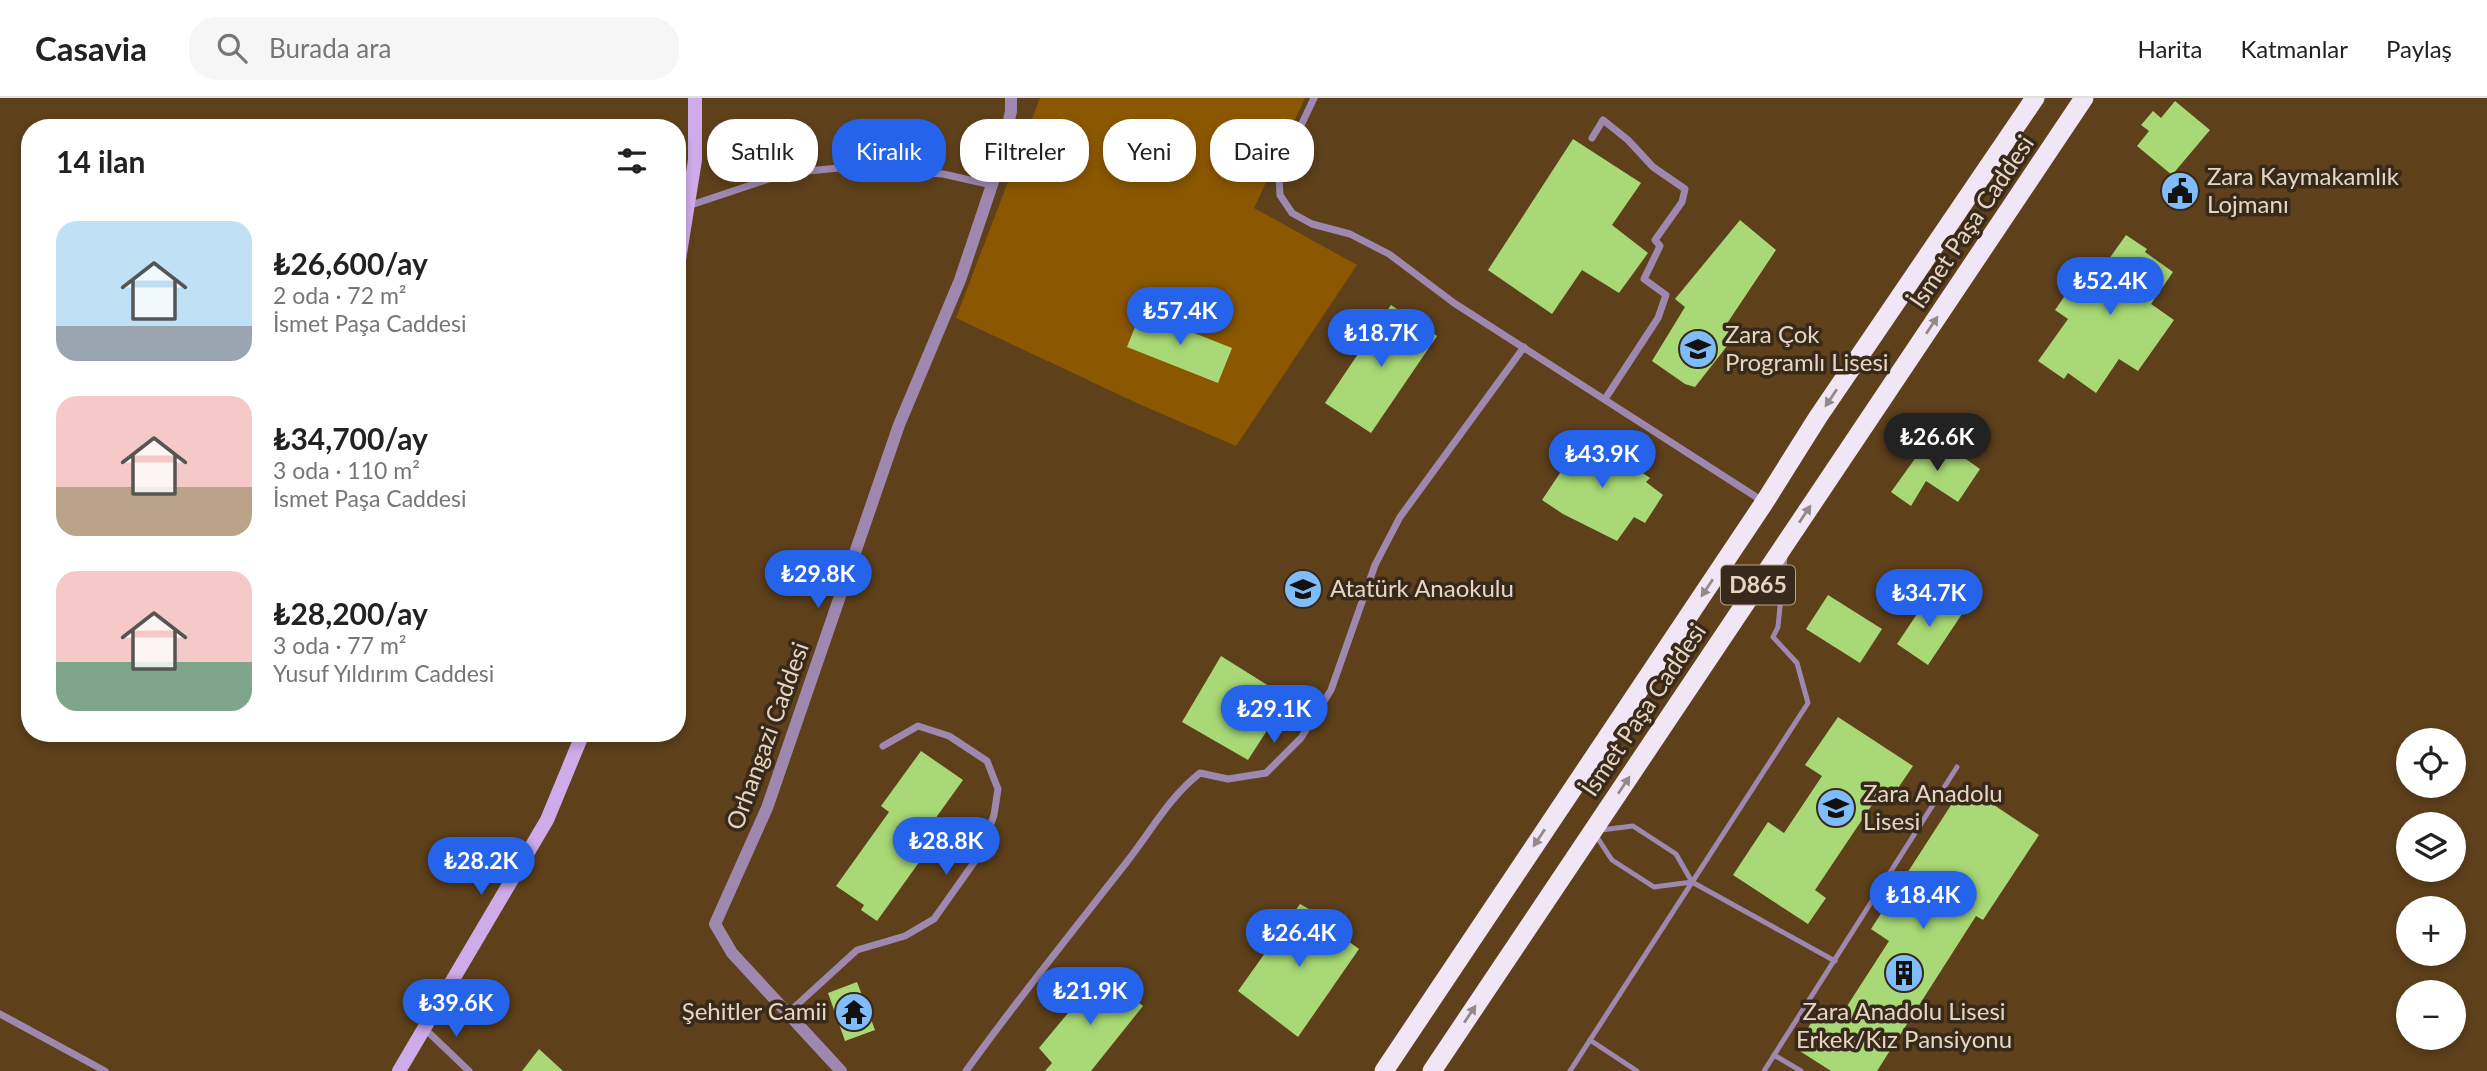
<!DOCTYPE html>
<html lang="tr">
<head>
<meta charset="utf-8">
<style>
	body { margin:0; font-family:Lato,sans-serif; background:#f6f6f6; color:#222; height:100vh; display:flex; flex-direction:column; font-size:26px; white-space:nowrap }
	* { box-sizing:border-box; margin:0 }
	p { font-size:23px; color:#767676 }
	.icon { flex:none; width:38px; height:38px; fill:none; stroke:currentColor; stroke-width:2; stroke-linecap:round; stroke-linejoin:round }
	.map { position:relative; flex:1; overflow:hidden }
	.panel { position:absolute; left:21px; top:21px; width:665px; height:623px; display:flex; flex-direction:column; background:#fff; border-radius:28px; box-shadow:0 4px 10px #0003 }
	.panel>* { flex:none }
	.guide { position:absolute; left:707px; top:21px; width:665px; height:63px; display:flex; gap:14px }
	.buttons { position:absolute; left:2396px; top:630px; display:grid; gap:14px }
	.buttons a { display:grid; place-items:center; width:70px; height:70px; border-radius:50%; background:#fff; box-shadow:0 4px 10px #0003; font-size:35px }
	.price { position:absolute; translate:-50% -60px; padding:0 16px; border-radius:24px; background:#2563eb; color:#fff; font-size:23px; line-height:46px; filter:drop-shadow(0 2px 4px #0008) }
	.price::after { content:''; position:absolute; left:50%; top:42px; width:21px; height:16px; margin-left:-10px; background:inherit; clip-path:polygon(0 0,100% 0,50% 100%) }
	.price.on { background:#222; color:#fff }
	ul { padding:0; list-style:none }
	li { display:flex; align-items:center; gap:21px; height:175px; padding:0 35px }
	li span { display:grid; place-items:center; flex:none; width:196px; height:140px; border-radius:21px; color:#555 }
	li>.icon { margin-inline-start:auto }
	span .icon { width:84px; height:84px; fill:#fffc; stroke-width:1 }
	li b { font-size:30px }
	h2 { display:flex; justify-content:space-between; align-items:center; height:84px; padding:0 35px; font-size:30px }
	.pill { padding:0 24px; border-radius:28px; background:#fff; box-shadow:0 4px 10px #0003; font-size:24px; line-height:63px }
	.pill.on { background:#2563eb; color:#fff }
	header { display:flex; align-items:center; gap:42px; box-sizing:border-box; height:98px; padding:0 35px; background:#fff; border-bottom:2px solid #e0e0e0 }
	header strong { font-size:33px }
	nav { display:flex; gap:38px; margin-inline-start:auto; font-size:24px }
	.search { width:490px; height:63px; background:#f6f6f6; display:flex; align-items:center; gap:18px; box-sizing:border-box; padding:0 24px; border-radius:28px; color:#767676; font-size:26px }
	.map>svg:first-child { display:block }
	.green { fill:#8b5700 }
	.building { fill:#a8d976 }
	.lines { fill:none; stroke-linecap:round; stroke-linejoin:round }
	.service { stroke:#9e88af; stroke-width:5 }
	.minor { stroke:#9e88af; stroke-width:7 }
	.tertiary { stroke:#9e88af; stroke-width:12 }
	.secondary { stroke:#cfabea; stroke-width:14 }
	.trunk { stroke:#f0e6f6; stroke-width:19 }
	.oneway { fill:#948888 }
	.labels { text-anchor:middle; stroke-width:7; stroke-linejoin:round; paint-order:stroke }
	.shield { fill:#382a1a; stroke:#b2a28f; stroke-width:2 }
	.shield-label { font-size:23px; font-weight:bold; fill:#e7d5c1 }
	.poi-label { font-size:24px; fill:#e7d5c1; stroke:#382a1a; text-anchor:start }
	.street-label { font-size:24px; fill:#e7d5c1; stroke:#382a1a }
</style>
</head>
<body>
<header>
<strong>Casavia</strong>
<div class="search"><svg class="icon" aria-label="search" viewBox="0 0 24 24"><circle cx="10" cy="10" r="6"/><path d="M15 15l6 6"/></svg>Burada ara</div>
<nav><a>Harita</a><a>Katmanlar</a><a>Paylaş</a></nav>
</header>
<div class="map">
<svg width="2487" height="973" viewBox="0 0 2487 973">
	<rect width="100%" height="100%" fill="#5e401b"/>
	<!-- green -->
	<path class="green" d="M1040,0H1305L1254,110L1357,167L1236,348L1139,306L956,220Z"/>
	<!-- building -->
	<g class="building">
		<path d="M2175,3L2210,32L2172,77L2137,48L2149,33L2141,27L2153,13L2161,20Z"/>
		<path d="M1573,41L1641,85L1612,127L1648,155L1619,195L1582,172L1552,216L1488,172Z"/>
		<path d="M1740,122L1776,152L1726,227L1738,234L1695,289L1685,286L1652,263L1685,209L1675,201Z"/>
		<path d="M2126,137L2147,151L2145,154L2173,174L2151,206L2174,222L2138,273L2119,261L2096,295L2068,275L2064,281L2038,263L2068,221L2055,212L2086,167L2099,175Z"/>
		<path d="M1391,207L1437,238L1371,335L1325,305Z"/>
		<path d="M1141,214L1232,250L1218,285L1127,249Z"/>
		<path d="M1586,336L1650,380L1646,384L1663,397L1645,425L1634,419L1617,443L1563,416L1542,402Z"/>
		<path d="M1932,337L1980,371L1958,404L1926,383L1911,408L1891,394Z"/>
		<path d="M1931,495L1962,516L1928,567L1897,546Z"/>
		<path d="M1828,497L1882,531L1860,565L1806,531Z"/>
		<path d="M1221,558L1288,600L1248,662L1182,624Z"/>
		<path d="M1838,619L1913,668L1894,696L1884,689L1815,792L1826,800L1808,826L1733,777L1768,724L1784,735L1822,678L1805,667Z"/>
		<path d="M921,653L963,682L925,735L935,742L877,823L861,812L864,807L836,788L889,714L881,708Z"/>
		<path d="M1964,687L2039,737L1983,822L1976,818L1877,973H1831L1795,950L1822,908L1840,919L1889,843L1871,831Z"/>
		<path d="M1300,806L1341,829L1337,835L1359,851L1298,939L1238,893Z"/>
		<path d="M1102,874L1143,908L1091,973H1045L1052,965L1039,950Z"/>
		<path d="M857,884L875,932L845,943L828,895Z"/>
		<path d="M539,951L563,973H522Z"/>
	</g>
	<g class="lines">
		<!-- service -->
		<g class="service">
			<path d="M1633,728L1676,756L1692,784L1654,789L1612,762L1593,733Z"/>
			<path d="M1692,784L1835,863"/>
			<path d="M1590,942L1637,973"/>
			<path d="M1774,957L1801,973"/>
			<path d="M1570,973L1808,605L1797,565L1773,539L1778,529L1785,458"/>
			<path d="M1764,973L1957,669"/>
		</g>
		<!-- minor -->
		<g class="minor">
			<path d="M1314,0L1287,57L1279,79L1280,97L1292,115L1312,126L1350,136L1389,156L1454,205L1764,404"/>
			<path d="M1592,40L1603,22L1628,42L1653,69L1685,91L1682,104L1655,142L1660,148L1644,181L1666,197L1658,220L1605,301"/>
			<path d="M688,108L787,75L849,69L943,76L992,87"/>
			<path d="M788,915L857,852L905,838L934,821L980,756L994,717L998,691L987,663L949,638L918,628L883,648"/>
			<path d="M0,916L105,973"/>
			<path d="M424,930L469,973"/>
			<path d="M966,973C1017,902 1072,834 1126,765C1150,735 1169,699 1200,675L1228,681L1266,675L1301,640L1331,592L1375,467L1400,419L1524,249"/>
		</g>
		<!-- tertiary -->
		<path class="tertiary" d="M841,973L732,855L715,826L767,710L899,327L960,182L1000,63L1011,13V0"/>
		<!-- secondary -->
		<g class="secondary">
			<path d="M677,174L695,62V0"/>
			<path d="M399,973L547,722L583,635"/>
		</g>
		<!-- trunk -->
		<g class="trunk">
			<path d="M1384,973L1764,405L1818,319L2035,0"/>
			<path d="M1432,973L2084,0"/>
		</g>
	</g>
	<!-- one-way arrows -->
	<defs><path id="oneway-solid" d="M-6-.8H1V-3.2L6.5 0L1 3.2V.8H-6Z" transform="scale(1.75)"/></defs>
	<g class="oneway">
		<use href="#oneway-solid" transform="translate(1932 227) rotate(-56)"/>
		<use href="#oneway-solid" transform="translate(1831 300) rotate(124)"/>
		<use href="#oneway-solid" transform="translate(1805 416) rotate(-56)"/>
		<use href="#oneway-solid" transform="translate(1707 490) rotate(124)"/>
		<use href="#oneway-solid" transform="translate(1624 687) rotate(-56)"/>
		<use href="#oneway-solid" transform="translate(1539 740) rotate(124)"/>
		<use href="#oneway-solid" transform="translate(1470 916) rotate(-56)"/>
	</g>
	<!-- icons -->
	<defs>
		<symbol id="civic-disc" viewBox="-11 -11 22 22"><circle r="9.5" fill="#81bcfa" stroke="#382a1a"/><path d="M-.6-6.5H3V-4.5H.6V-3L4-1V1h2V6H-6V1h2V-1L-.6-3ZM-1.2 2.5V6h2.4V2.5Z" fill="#111"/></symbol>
		<symbol id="school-disc" viewBox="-11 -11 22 22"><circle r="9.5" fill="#81bcfa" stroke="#382a1a"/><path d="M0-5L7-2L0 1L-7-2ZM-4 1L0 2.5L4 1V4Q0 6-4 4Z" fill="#111"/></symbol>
		<symbol id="building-disc" viewBox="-11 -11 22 22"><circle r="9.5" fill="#81bcfa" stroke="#382a1a"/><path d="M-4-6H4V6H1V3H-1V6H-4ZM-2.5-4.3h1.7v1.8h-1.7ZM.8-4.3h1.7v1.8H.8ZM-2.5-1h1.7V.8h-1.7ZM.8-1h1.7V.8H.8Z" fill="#111"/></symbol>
		<symbol id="temple-disc" viewBox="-11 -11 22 22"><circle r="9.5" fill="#81bcfa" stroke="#382a1a"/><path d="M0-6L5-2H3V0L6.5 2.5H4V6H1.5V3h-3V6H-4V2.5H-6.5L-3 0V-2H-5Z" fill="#111"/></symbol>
	</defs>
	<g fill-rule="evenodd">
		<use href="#civic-disc" x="2158" y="71" width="44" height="44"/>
		<use href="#school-disc" x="1676" y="229" width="44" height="44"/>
		<use href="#school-disc" x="1281" y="469" width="44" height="44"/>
		<use href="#school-disc" x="1814" y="688" width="44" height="44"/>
		<use href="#building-disc" x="1882" y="853" width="44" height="44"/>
		<use href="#temple-disc" x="832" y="892" width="44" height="44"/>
	</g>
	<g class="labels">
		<!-- shield labels -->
		<rect class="shield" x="1721" y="467.5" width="74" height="39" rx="5"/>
		<g class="shield-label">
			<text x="1758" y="495">D865</text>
		</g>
		<!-- poi labels -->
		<g class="poi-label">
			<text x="2207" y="87">Zara Kaymakamlık<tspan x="2207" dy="28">Lojmanı</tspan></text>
			<text x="1725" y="245">Zara Çok<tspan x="1725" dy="28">Programlı Lisesi</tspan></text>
			<text x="1330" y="499">Atatürk Anaokulu</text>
			<text x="1863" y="704">Zara Anadolu<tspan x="1863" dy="28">Lisesi</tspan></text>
			<text x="827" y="922" text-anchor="end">Şehitler Camii</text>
			<text x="1904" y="922" text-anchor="middle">Zara Anadolu Lisesi<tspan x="1904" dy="28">Erkek/Kız Pansiyonu</tspan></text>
		</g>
		<!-- street labels -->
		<g class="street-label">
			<text transform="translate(1972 124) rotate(-56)" y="8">İsmet Paşa Caddesi</text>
			<text transform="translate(1644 612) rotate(-56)" y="8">İsmet Paşa Caddesi</text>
			<text transform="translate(768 638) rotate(-70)" y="8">Orhangazi Caddesi</text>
		</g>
	</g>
</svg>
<div class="buttons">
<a><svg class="icon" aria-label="locate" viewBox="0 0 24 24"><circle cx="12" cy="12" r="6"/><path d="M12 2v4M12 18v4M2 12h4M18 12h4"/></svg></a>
<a><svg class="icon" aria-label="layers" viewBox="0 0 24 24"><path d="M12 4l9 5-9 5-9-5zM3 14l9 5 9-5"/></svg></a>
<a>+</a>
<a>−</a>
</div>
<b class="price" style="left:2110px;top:219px">₺52.4K</b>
<b class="price" style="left:1180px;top:249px">₺57.4K</b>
<b class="price" style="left:1381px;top:271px">₺18.7K</b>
<b class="price on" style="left:1937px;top:375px">₺26.6K</b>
<b class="price" style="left:1602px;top:392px">₺43.9K</b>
<b class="price" style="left:818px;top:512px">₺29.8K</b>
<b class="price" style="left:1929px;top:531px">₺34.7K</b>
<b class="price" style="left:1274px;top:647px">₺29.1K</b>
<b class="price" style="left:946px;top:779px">₺28.8K</b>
<b class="price" style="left:481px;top:799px">₺28.2K</b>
<b class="price" style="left:1923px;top:833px">₺18.4K</b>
<b class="price" style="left:1299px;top:871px">₺26.4K</b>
<b class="price" style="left:1090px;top:929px">₺21.9K</b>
<b class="price" style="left:456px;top:941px">₺39.6K</b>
<div class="guide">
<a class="pill">Satılık</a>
<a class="pill on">Kiralık</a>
<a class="pill">Filtreler</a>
<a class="pill">Yeni</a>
<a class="pill">Daire</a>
</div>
<section class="panel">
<h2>14 ilan<svg class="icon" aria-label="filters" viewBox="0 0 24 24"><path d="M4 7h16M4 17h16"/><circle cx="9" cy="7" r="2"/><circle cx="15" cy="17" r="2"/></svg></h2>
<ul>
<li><span style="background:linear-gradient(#bfe0f5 75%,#9aa5b1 0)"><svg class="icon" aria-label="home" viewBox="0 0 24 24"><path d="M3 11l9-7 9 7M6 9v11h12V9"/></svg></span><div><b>₺26,600/ay</b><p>2 oda · 72 m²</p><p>İsmet Paşa Caddesi</p></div></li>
<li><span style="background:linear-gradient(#f6c9c9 65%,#b9a48a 0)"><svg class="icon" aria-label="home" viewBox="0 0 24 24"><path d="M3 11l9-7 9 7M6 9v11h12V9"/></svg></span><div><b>₺34,700/ay</b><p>3 oda · 110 m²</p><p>İsmet Paşa Caddesi</p></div></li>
<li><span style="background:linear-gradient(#f6c9c9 65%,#7fa58c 0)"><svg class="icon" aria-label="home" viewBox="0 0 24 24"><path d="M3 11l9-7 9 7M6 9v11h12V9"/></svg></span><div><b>₺28,200/ay</b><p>3 oda · 77 m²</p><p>Yusuf Yıldırım Caddesi</p></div></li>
</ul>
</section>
</div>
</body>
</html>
